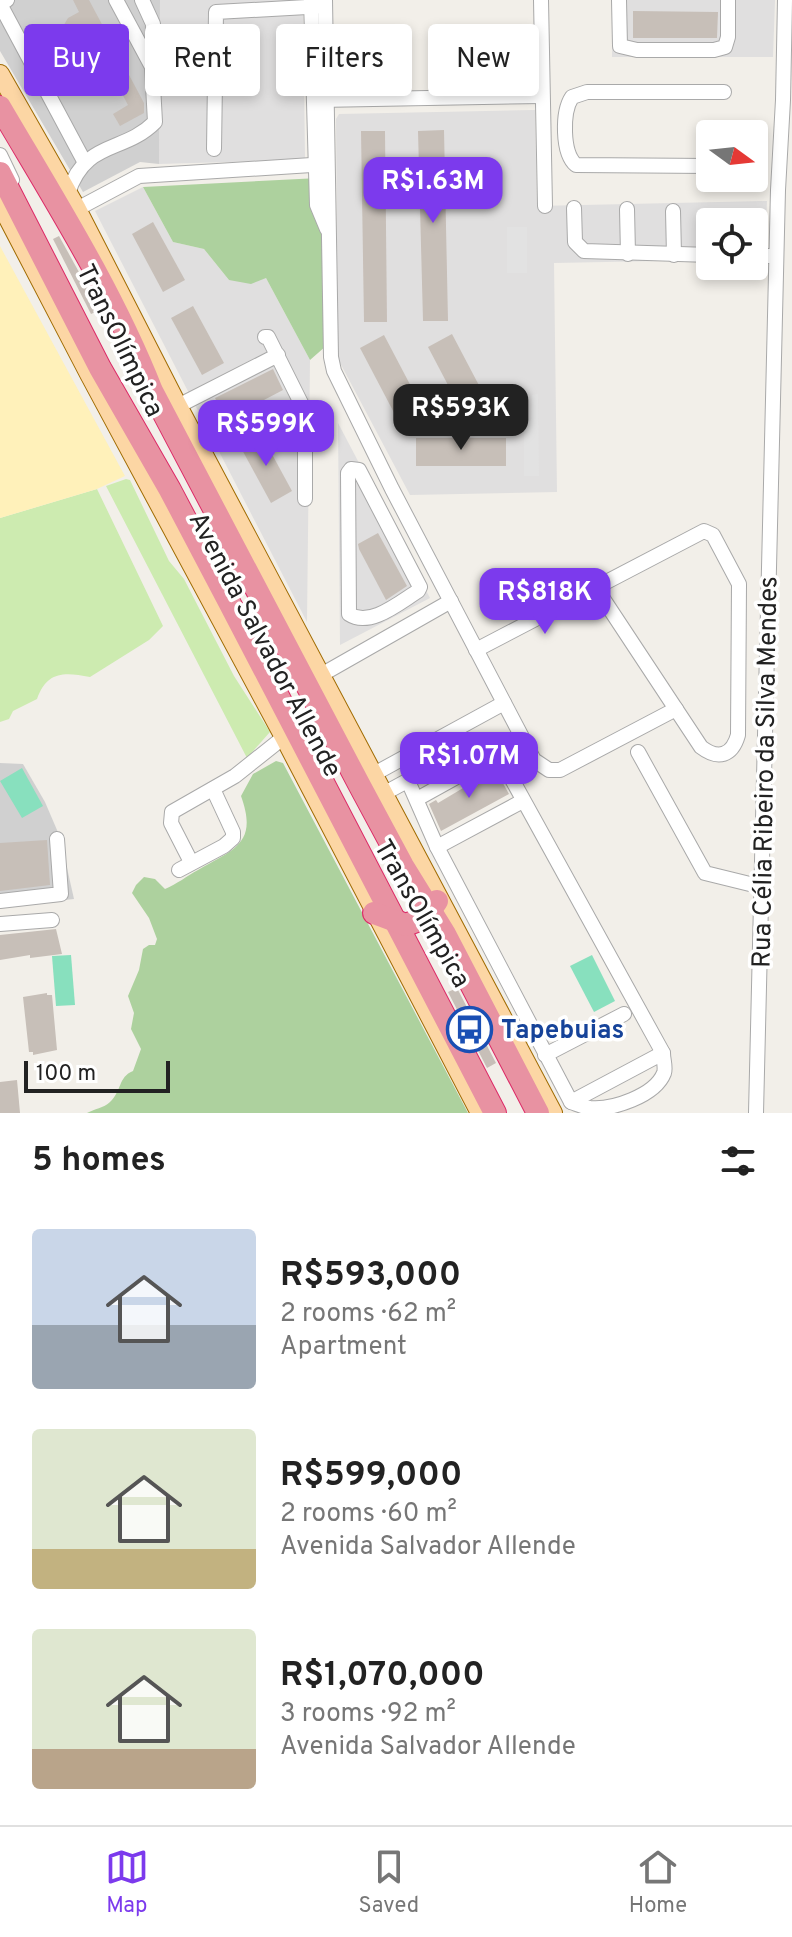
<!DOCTYPE html>
<html lang="en">
<head>
<meta charset="utf-8">
<style>
	body { margin:0; font-family:Overpass,sans-serif; background:#f6f6f6; color:#222; height:100vh; display:flex; flex-direction:column; font-size:30px; white-space:nowrap }
	* { box-sizing:border-box; margin:0 }
	p { font-size:26px; color:#767676 }
	.icon { flex:none; width:44px; height:44px; fill:none; stroke:currentColor; stroke-width:2; stroke-linecap:round; stroke-linejoin:round }
	.map { position:relative; height:1113px; overflow:hidden }
	.details { display:flex; flex-direction:column; background:#fff; flex:1 }
	.details>* { flex:none }
	.hud { position:absolute; left:24px; top:24px; width:744px; height:72px; display:flex; gap:16px }
	.needle { width:52px; rotate:105deg }
	.tools { position:absolute; left:696px; top:120px; display:grid; gap:16px }
	.tools a { display:grid; place-items:center; width:72px; height:72px; border-radius:8px; background:#fff; box-shadow:0 4px 12px #0003; font-size:40px }
	.scale { position:absolute; left:24px; bottom:20px; width:146px; box-sizing:border-box; padding-left:8px; border:4px solid #222; border-top:0; font-size:22px; line-height:28px; white-space:nowrap; color:#222; -webkit-text-stroke:6px #fff; paint-order:stroke }
	.price { position:absolute; translate:-50% -68px; padding:0 18px; border-radius:16px; background:#7c3aed; color:#fff; font-size:26px; line-height:52px; filter:drop-shadow(0 2px 4px #0008) }
	.price::after { content:''; position:absolute; left:50%; top:48px; width:24px; height:18px; margin-left:-12px; background:inherit; clip-path:polygon(0 0,100% 0,50% 100%) }
	.price.selected { background:#222; color:#fff }
	ul { padding:0; list-style:none }
	li { display:flex; align-items:center; gap:24px; height:200px; padding:0 32px }
	li span { display:grid; place-items:center; flex:none; width:224px; height:160px; border-radius:8px; color:#555 }
	li>.icon { margin-inline-start:auto }
	span .icon { width:96px; height:96px; fill:#fffc; stroke-width:1 }
	li b { font-size:34px }
	h2 { display:flex; justify-content:space-between; align-items:center; height:96px; padding:0 32px; font-size:34px }
	.chip { padding:0 28px; border-radius:8px; background:#fff; box-shadow:0 4px 12px #0003; font-size:28px; line-height:72px }
	.chip.selected { background:#7c3aed; color:#fff }
	.menu { display:flex; justify-content:space-around; align-items:center; height:112px; border-top:2px solid #e0e0e0; background:#fff; font-size:22px; color:#767676 }
	.menu a { display:grid; justify-items:center; gap:4px }
	.menu .selected { color:#7c3aed }
	.map>svg:first-child { display:block }
	.residential { fill:#e0dfdf }
	.religious { fill:#d0d0d0 }
	.grass { fill:#cdebb0 }
	.forest { fill:#add19e }
	.sand { fill:#fff1ba }
	.pitch { fill:#88e0be }
	.parking { fill:#e2e2e2 }
	.building { fill:#c7bfb8 }
	.lines { fill:none; stroke-linecap:round; stroke-linejoin:round }
	.minor-casing { stroke:#a9a9a9; stroke-width:16 }
	.major-casing { stroke:#a06b00; stroke-width:20 }
	.highway-casing { stroke:#dc2a67; stroke-width:24 }
	.minor { stroke:#fff; stroke-width:14 }
	.major { stroke:#fcd6a4; stroke-width:18 }
	.highway { stroke:#e892a2; stroke-width:22 }
	.labels { text-anchor:middle; stroke-width:7; stroke-linejoin:round; paint-order:stroke }
	.street-label { font-size:26px; fill:#222; stroke:#fff }
	.transit-label { font-size:26px; font-weight:bold; fill:#164399; stroke:#fff; text-anchor:start }
</style>
</head>
<body>
<div class="map">
<svg width="792" height="1113" viewBox="0 0 792 1113">
	<rect width="100%" height="100%" fill="#f2efe9"/>
	<!-- residential -->
	<g class="residential">
		<path d="M160,0H303L305,160L159,164Z"/>
		<path d="M613,0H775L773,57H612Z"/>
		<path d="M535,110L537,206L767,201L765,259H754V222H710V260L554,263L557,492L410,495L338,359L336,119L339,114Z"/>
		<path d="M143,187L173,242L204,249L229,280L266,278L310,360L307,622L95,211Z"/>
		<path d="M338,423L430,598L340,645Z"/>
	</g>
	<!-- religious -->
	<g class="religious">
		<path d="M0,0H160L159,164L140,162L83,192L0,51Z"/>
		<path d="M0,763L23,764L45,802L60,837L74,899L0,907Z"/>
	</g>
	<!-- grass -->
	<g class="grass">
		<path d="M126,479L130,480L169,561L184,579L234,676L270,732L247,758L106,486Z"/>
		<path d="M97,489L163,626L149,640L90,677C64,672 47,671 37,699L13,711L9,719L0,722V518Z"/>
	</g>
	<!-- forest -->
	<g class="forest">
		<path d="M319,178L326,346L310,360L266,278L251,284L229,280L204,249L173,242L143,187Z"/>
		<path d="M276,761L283,763L468,1113H87C94,1109 104,1108 110,1102C122,1091 118,1077 133,1071L141,1049L131,1029L134,1013L128,996L139,970L143,949L149,945H155L157,939L149,918L132,893L136,885L144,877L155,879L165,889C177,884 187,876 198,870C235,849 258,843 241,796L253,774Z"/>
	</g>
	<!-- sand -->
	<path class="sand" d="M0,246L125,476L97,489L0,518Z"/>
	<!-- pitch -->
	<g class="pitch">
		<path d="M22,768L43,806L22,818L0,781Z"/>
		<path d="M71,955L75,1005L56,1006L52,956Z"/>
		<path d="M592,955L615,1001L594,1012L570,966Z"/>
	</g>
	<!-- parking -->
	<g class="parking">
		<rect x="507" y="227" width="20" height="46"/>
		<path d="M538,394L539,476H524V422L531,421L532,395Z"/>
	</g>
	<!-- building -->
	<g class="building">
		<path d="M73,0H89L144,103V113L120,126L113,114L128,105L120,90L110,96L87,95L76,88L72,95L68,92L64,96L59,93L42,62L43,56H48L47,49L56,50V38L68,18L79,12Z"/>
		<path d="M633,11L718,12L717,38H633Z"/>
		<path d="M444,130L448,321H423L418,131Z"/>
		<path d="M361,131H385L387,322H364Z"/>
		<path d="M153,222L185,280L163,292L132,234Z"/>
		<path d="M59,236L100,310L91,314L53,239Z"/>
		<path d="M193,306L224,363L202,375L171,318Z"/>
		<path d="M452,334L493,412L469,425L428,347Z"/>
		<path d="M384,335L425,413L401,426L360,348Z"/>
		<path d="M273,369L283,390L226,420L215,398Z"/>
		<path d="M261,434L292,491L271,503L240,446Z"/>
		<rect x="416" y="438" width="90" height="28"/>
		<path d="M378,533L407,586L386,600L359,549L358,544Z"/>
		<path d="M495,769L509,794L441,831L429,804L436,800L438,803Z"/>
		<path d="M47,840L50,885L0,891V843Z"/>
		<path d="M56,929L62,954L30,958V955L0,960V935Z"/>
		<path d="M457,988L496,1063L487,1068L448,992Z"/>
		<path d="M47,993V995H52L57,1050L33,1055V1052H29L23,997Z"/>
		<path d="M17,1080L20,1113H0V1082Z"/>
	</g>
	<g class="lines">
		<defs>
			<g id="minor">
				<path d="M7,0L0,4L84,161"/>
				<path d="M142,0L153,24L152,65"/>
				<path d="M311,0L317,205L327,229"/>
				<path d="M325,0L331,357L334,371L392,489L534,760L549,770H560L676,709"/>
				<path d="M541,0L545,206"/>
				<path d="M619,0L620,46L637,50H714L725,47L728,37V0"/>
				<path d="M319,100L542,96"/>
				<path d="M214,149L216,12L325,6"/>
				<path d="M0,155L12,180"/>
				<path d="M710,166L576,165C562,153 562,112 572,97L587,92H724"/>
				<path d="M68,193C86,139 123,154 155,122L152,67L116,0"/>
				<path d="M574,208L575,242L584,251L710,255"/>
				<path d="M77,209L139,176L327,164"/>
				<path d="M627,209L628,254"/>
				<path d="M673,211L674,255"/>
				<path d="M754,256H776"/>
				<path d="M265,337H268L305,411V499"/>
				<path d="M178,406L278,355"/>
				<path d="M351,469L359,470L420,587L418,591C400,602 370,628 349,614L348,473Z"/>
				<path d="M476,650L704,531L713,535L739,584L738,735C732,756 718,760 701,747L596,588"/>
				<path d="M321,675L451,601"/>
				<path d="M638,752L705,873L762,887"/>
				<path d="M374,774L504,703"/>
				<path d="M385,793L471,746L485,744L498,754L663,1053C663,1060 666,1067 664,1073C655,1096 612,1110 590,1108C583,1107 577,1104 571,1102L437,847L408,781"/>
				<path d="M417,799L498,754"/>
				<path d="M437,847L519,803"/>
				<path d="M191,862L171,823L172,812L235,776L284,737"/>
				<path d="M179,870L224,846L233,838V832L213,789"/>
				<path d="M0,901L61,894L57,839"/>
				<path d="M0,924L52,920"/>
				<path d="M545,1055L624,1014"/>
				<path d="M571,1102L663,1053"/>
				<path d="M756,1113L778,190L783,100L785,0"/>
			</g>
			<g id="major">
				<path d="M0,74L77,209L178,406L553,1113"/>
				<path d="M0,203L89,374L284,737L480,1113"/>
			</g>
			<g id="highway">
				<path d="M0,107C54,199 112,290 152,391L360,786L403,866L445,934L538,1113"/>
				<path d="M0,173L100,368L170,490L229,602L495,1113"/>
				<path d="M374,913L406,925L426,917L437,901"/>
			</g>
		</defs>
		<!-- minor casing -->
		<use href="#minor" class="minor-casing"/>
		<!-- major casing -->
		<use href="#major" class="major-casing"/>
		<!-- highway casing -->
		<use href="#highway" class="highway-casing"/>
		<!-- minor -->
		<use href="#minor" class="minor"/>
		<!-- major -->
		<use href="#major" class="major"/>
		<!-- highway -->
		<use href="#highway" class="highway"/>
	</g>
	<!-- icons -->
	<defs>
		<symbol id="bus-ring" viewBox="-11 -11 22 22"><circle r="9.5" fill="#fff" stroke="#1a4fb4" stroke-width="1.5"/><path d="M-5-6H5V4H4V6H2V4H-2V6H-4V4H-5ZM-3.5-4V0h7V-4ZM-3.5 1.2v1.5H-2V1.2ZM2 1.2v1.5H3.5V1.2Z" fill="#1a4fb4"/></symbol>
	</defs>
	<g fill-rule="evenodd">
		<use href="#bus-ring" x="444" y="1004" width="51" height="51"/>
	</g>
	<g class="labels">
		<!-- street labels -->
		<g class="street-label">
			<text transform="translate(121 340) rotate(64)" y="9">TransOlímpica</text>
			<text transform="translate(266 644) rotate(62)" y="9">Avenida Salvador Allende</text>
			<text transform="translate(764 772) rotate(-89)" y="9">Rua Célia Ribeiro da Silva Mendes</text>
			<text transform="translate(423 913) rotate(60)" y="9">TransOlímpica</text>
		</g>
		<!-- transit labels -->
		<g class="transit-label">
			<text x="501" y="1038">Tapebuias</text>
		</g>
	</g>
</svg>
<div class="tools">
<a><svg class="needle" viewBox="-14 -14 28 28"><path d="M0-13l5 13h-10z" fill="#e53935"/><path d="M0 13l5-13h-10z" fill="#767676"/></svg></a>
<a><svg class="icon" aria-label="locate" viewBox="0 0 24 24"><circle cx="12" cy="12" r="6"/><path d="M12 2v4M12 18v4M2 12h4M18 12h4"/></svg></a>
</div>
<div class="scale">100 m</div>
<b class="price" style="left:433px;top:225px">R$1.63M</b>
<b class="price selected" style="left:461px;top:452px">R$593K</b>
<b class="price" style="left:266px;top:468px">R$599K</b>
<b class="price" style="left:545px;top:636px">R$818K</b>
<b class="price" style="left:469px;top:800px">R$1.07M</b>
<div class="hud">
<a class="chip selected">Buy</a>
<a class="chip">Rent</a>
<a class="chip">Filters</a>
<a class="chip">New</a>
</div>
</div>
<section class="details">
<h2>5 homes<svg class="icon" aria-label="filters" viewBox="0 0 24 24"><path d="M4 7h16M4 17h16"/><circle cx="9" cy="7" r="2"/><circle cx="15" cy="17" r="2"/></svg></h2>
<ul>
<li><span style="background:linear-gradient(#c9d6e8 60%,#9aa5b1 0)"><svg class="icon" aria-label="home" viewBox="0 0 24 24"><path d="M3 11l9-7 9 7M6 9v11h12V9"/></svg></span><div><b>R$593,000</b><p>2 rooms · 62 m²</p><p>Apartment</p></div></li>
<li><span style="background:linear-gradient(#dfe7d0 75%,#c2b280 0)"><svg class="icon" aria-label="home" viewBox="0 0 24 24"><path d="M3 11l9-7 9 7M6 9v11h12V9"/></svg></span><div><b>R$599,000</b><p>2 rooms · 60 m²</p><p>Avenida Salvador Allende</p></div></li>
<li><span style="background:linear-gradient(#dfe7d0 75%,#b9a48a 0)"><svg class="icon" aria-label="home" viewBox="0 0 24 24"><path d="M3 11l9-7 9 7M6 9v11h12V9"/></svg></span><div><b>R$1,070,000</b><p>3 rooms · 92 m²</p><p>Avenida Salvador Allende</p></div></li>
</ul>
</section>
<nav class="menu">
<a class="selected"><svg class="icon" aria-label="map" viewBox="0 0 24 24"><path d="M3 6l6-2 6 2 6-2v14l-6 2-6-2-6 2zM9 4v14M15 6v14"/></svg>Map</a>
<a><svg class="icon" aria-label="saved" viewBox="0 0 24 24"><path d="M7 4h10v16l-5-4-5 4z"/></svg>Saved</a>
<a><svg class="icon" aria-label="home" viewBox="0 0 24 24"><path d="M3 11l9-7 9 7M6 9v11h12V9"/></svg>Home</a>
</nav>
</body>
</html>
